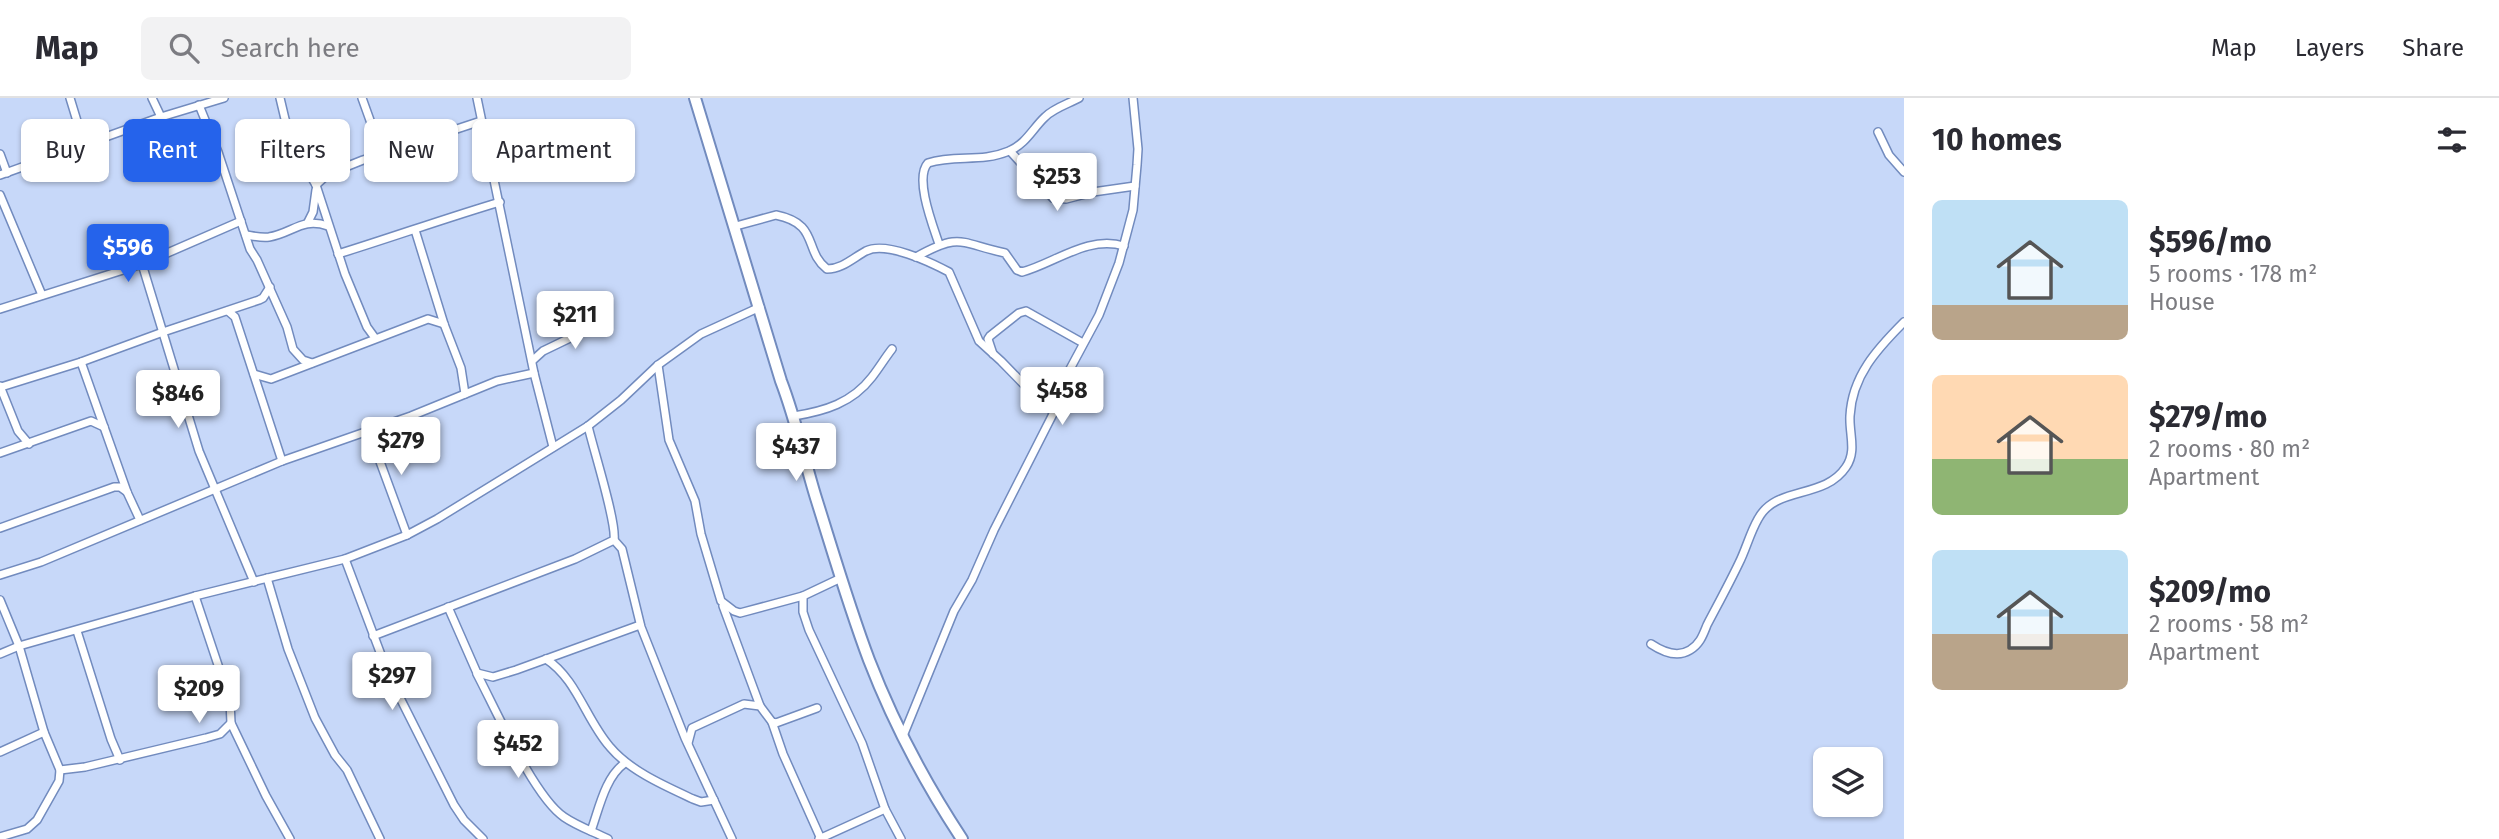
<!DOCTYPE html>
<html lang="en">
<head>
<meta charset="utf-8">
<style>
	body { margin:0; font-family:"Fira Sans",sans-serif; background:#f2f2f3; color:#2b2b33; height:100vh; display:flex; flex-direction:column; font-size:26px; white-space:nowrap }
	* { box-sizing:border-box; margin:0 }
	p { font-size:23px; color:#7c7c81 }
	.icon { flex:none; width:38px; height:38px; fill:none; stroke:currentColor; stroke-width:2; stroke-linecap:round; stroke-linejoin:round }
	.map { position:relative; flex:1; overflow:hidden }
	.drawer { display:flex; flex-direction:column; background:#fff; width:595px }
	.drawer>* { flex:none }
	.top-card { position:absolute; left:21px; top:21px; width:665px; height:63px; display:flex; gap:14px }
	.controls { position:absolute; left:1813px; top:649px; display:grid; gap:14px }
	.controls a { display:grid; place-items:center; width:70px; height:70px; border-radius:10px; background:#fff; box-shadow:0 2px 5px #0004; font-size:35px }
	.price { position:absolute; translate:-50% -60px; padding:0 16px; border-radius:7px; background:#fff; color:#222; font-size:23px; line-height:46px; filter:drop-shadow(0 2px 4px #0008) }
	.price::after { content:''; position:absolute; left:50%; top:42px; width:21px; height:16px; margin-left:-10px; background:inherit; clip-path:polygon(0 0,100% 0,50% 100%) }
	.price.on { background:#2563eb; color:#fff }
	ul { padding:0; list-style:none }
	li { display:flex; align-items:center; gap:21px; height:175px; padding:0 28px }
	li span { display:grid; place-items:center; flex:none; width:196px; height:140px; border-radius:10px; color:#555 }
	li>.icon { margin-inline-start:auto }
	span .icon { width:84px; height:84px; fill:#fffc; stroke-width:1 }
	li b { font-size:30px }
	h2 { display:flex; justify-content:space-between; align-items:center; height:84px; padding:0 28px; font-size:30px }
	.chip { padding:0 24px; border-radius:10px; background:#fff; box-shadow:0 2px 5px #0004; font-size:24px; line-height:63px }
	.chip.on { background:#2563eb; color:#fff }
	header { display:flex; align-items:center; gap:42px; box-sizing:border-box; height:98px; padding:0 35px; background:#fff; border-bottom:2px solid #e1e1e2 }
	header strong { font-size:33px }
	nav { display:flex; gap:38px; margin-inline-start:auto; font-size:24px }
	.search { width:490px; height:63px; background:#f2f2f3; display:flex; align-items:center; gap:18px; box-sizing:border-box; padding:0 24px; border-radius:10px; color:#7c7c81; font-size:26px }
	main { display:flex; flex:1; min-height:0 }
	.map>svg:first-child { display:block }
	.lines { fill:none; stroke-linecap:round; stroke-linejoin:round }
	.street-casing { stroke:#728bbe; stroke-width:10 }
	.secondary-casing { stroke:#728bbe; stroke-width:14 }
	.street { stroke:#fff; stroke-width:7 }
	.secondary { stroke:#fff; stroke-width:10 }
</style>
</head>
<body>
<header>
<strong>Map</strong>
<div class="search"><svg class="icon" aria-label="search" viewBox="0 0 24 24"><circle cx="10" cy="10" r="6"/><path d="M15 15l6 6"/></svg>Search here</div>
<nav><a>Map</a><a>Layers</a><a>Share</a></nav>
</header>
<main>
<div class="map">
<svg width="1904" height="741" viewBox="0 0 1904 741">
	<rect width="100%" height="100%" fill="#c7d8f9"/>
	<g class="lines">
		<defs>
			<g id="street">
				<path d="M70,0L84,46"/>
				<path d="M152,0L161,19"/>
				<path d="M280,0L285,21L299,58L316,87L345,176L367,229L375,240"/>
				<path d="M362,0L376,39L392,51"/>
				<path d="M477,0L534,275L553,349"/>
				<path d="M199,7L218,54L250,151L257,162L287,229L293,251L303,262L312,265"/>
				<path d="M1878,34L1889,57L1904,74"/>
				<path d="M1010,53L1053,100L1066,101L1093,94L1135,88"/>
				<path d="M0,56L7,75"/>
				<path d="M0,77L161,19L224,0"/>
				<path d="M316,87L328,76L363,62L481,23"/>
				<path d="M0,97L42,197"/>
				<path d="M308,124L313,114L316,92"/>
				<path d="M736,128L776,117C820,126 803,152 827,171C842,171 853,160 866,153C886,143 930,164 949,174L979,243L1001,263L1040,303L1054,314"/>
				<path d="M415,132L444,226L461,270L465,296"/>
				<path d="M246,137C253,138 261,140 269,139C293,135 302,119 328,128"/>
				<path d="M939,146C933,128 914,80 928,65C956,56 981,65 1009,53C1026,46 1033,30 1045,19C1054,10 1068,6 1079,0"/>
				<path d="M338,156C393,139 446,120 500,104"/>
				<path d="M916,159C961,134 959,145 1005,155L1017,172L1022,174C1055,165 1088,137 1124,148"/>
				<path d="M142,166L199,353L254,484"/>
				<path d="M0,211L142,166L241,123"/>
				<path d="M228,213L235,219L282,363"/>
				<path d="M993,256L988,241L990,238L1019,215L1026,213L1083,245"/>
				<path d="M532,263L543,253L570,240L582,216"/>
				<path d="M81,264L127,394L140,422"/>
				<path d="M658,267L669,342L695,403L701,436L721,503L734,513L740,515L803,498L841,480"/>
				<path d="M254,276L271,281L428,221L444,226"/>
				<path d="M0,288L18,333L29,346"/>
				<path d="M1,289L81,264L163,234L259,202L263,200L270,189"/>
				<path d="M794,318C825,313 852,305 872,279C879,270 885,260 892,251"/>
				<path d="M368,331L407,437"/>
				<path d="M0,355L91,323L104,329"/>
				<path d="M0,430L114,389H120L127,394"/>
				<path d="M614,442L622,451L641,529L685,640L732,741"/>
				<path d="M345,461L389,578L454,707L464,722L483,741"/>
				<path d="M0,477L41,464L282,363L411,318L497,283L534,275"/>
				<path d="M267,480L288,551L315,620L335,657L347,672L380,741"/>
				<path d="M803,498V514L809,532L862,645L885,711L901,741"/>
				<path d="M0,502L19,548L44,634L60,672L59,683L37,722L27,731L0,739"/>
				<path d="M723,508L760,608"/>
				<path d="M448,509L477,575L493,579L516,572L640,527"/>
				<path d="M77,533L111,641L120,662"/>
				<path d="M373,538L575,461L614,442C617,425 593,350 588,328"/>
				<path d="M1651,546C1663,554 1677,560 1690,552C1700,546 1703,537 1707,527C1718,506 1729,486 1739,465C1746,451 1750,435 1758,421C1776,387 1824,402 1846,369C1857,353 1849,336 1850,318C1852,278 1877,251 1904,224"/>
				<path d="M0,556L19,548L195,498L345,461L407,437L437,421L588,328L621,302L658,267L701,236L760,209"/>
				<path d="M546,561C577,581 586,622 610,649C630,673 665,688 693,701L701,704L714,702"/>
				<path d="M477,576C495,610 534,699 564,719C577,728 594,734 608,741"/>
				<path d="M772,624L783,656L821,741"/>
				<path d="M231,625L266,698L290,741"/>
				<path d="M903,638L954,513L972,482L994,432L1054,314L1070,271L1099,217L1119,165L1133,112L1137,67L1138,51L1133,0"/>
				<path d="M688,645L692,630L744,606L760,608L772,624L776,625L817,610"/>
				<path d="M0,654L44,634"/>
				<path d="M60,672L85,669L206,640L220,636L231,625L230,603L195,498"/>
				<path d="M591,733C599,711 605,679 625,665"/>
				<path d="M819,741L885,711"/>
			</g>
			<path id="secondary" d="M695,0L781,283C796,322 804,361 816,400C833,454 849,509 869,562C893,624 925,685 962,741"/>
		</defs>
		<!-- street casing -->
		<use href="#street" class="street-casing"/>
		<!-- secondary casing -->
		<use href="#secondary" class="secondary-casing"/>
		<!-- street -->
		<use href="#street" class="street"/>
		<!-- secondary -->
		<use href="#secondary" class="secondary"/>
	</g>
</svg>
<div class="controls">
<a><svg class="icon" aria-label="layers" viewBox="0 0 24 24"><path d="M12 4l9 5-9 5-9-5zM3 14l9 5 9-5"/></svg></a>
</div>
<b class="price" style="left:1057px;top:115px">$253</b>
<b class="price on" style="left:128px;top:186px">$596</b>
<b class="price" style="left:575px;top:253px">$211</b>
<b class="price" style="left:1062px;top:329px">$458</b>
<b class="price" style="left:178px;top:332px">$846</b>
<b class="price" style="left:401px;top:379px">$279</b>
<b class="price" style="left:796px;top:385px">$437</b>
<b class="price" style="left:392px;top:614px">$297</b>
<b class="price" style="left:199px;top:627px">$209</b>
<b class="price" style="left:518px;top:682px">$452</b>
<div class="top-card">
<a class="chip">Buy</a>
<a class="chip on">Rent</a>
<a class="chip">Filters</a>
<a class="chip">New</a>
<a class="chip">Apartment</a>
</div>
</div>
<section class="drawer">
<h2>10 homes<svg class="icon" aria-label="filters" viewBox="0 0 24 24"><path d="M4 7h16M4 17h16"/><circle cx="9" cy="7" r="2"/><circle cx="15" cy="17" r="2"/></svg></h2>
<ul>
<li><span style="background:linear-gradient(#bfe0f5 75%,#b9a48a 0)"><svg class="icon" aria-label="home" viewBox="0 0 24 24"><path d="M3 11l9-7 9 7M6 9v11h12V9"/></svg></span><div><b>$596/mo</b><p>5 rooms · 178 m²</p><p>House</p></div></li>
<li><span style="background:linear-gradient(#ffd9b3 60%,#8fb573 0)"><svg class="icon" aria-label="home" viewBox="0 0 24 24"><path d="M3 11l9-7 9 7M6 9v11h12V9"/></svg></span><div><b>$279/mo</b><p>2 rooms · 80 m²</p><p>Apartment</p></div></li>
<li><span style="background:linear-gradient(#bfe0f5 60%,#b9a48a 0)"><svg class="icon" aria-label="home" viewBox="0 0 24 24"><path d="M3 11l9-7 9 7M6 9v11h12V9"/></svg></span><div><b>$209/mo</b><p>2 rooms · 58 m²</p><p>Apartment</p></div></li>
</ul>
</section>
</main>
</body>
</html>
